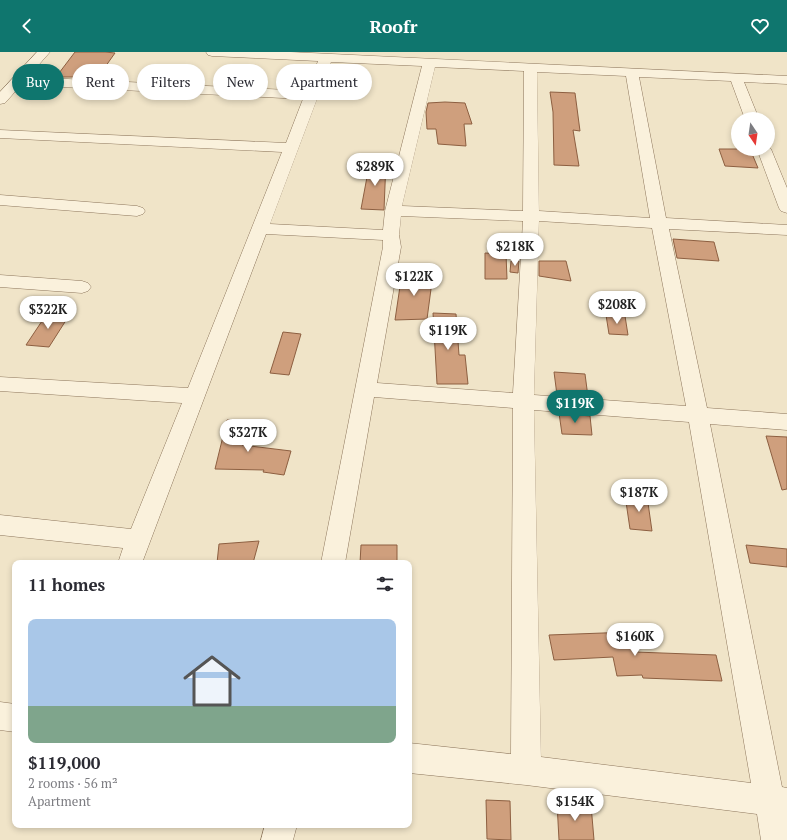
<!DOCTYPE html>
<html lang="en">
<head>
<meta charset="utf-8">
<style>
	body { margin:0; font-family:"PT Serif",serif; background:#f2f2f3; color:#2b2b33; height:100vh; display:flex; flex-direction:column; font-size:15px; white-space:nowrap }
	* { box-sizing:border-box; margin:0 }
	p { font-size:13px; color:#7c7c81 }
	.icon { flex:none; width:22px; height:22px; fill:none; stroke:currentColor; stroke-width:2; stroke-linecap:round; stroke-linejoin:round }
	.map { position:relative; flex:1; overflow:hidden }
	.sheet { position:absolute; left:12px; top:508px; width:400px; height:268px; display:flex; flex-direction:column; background:#fff; border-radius:8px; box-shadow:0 2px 6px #0003 }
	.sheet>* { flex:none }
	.top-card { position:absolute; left:12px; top:12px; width:400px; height:36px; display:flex; gap:8px }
	.needle { width:26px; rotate:167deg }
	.buttons { position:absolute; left:731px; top:60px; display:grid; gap:8px }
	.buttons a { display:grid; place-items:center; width:44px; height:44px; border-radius:50%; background:#fff; box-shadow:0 2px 6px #0003; font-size:20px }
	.price { position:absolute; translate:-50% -34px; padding:0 9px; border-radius:14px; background:#fff; color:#222; font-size:13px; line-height:26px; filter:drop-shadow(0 1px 2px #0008) }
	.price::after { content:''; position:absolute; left:50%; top:24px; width:12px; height:9px; margin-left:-6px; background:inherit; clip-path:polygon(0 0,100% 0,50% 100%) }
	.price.on { background:#0f766e; color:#fff }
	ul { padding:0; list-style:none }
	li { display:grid; align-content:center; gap:8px; height:212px; padding:0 16px }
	li span { display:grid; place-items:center; height:124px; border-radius:8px; color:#555 }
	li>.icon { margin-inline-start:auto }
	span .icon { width:72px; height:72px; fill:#fffc; stroke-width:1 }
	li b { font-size:17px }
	h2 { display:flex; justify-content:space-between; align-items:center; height:48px; padding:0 16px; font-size:17px }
	.pill { padding:0 14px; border-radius:18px; background:#fff; box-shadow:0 2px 6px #0003; font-size:14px; line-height:36px }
	.pill.on { background:#0f766e; color:#fff }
	header { display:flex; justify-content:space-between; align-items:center; height:52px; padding:0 16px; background:#0f766e; color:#fff; font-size:18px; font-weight:700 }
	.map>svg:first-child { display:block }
	.building { fill:#cf9f7d; stroke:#8d5f41 }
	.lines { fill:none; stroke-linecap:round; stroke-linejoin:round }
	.minor-casing { stroke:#8d765c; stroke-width:1 }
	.minor { fill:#faf1dc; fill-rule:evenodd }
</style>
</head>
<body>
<header><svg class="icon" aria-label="back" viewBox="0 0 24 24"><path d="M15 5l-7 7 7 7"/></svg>Roofr<svg class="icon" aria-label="heart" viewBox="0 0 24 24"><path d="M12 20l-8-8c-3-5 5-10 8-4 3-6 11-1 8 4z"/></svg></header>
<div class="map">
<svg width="787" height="788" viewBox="0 0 787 788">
	<rect width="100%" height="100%" fill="#f0e4c8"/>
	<!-- building -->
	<g class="building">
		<path d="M75,0H105L115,1L98,25H56Z"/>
		<path d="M550,40L575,41L580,79L573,78L579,114L554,113L553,60Z"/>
		<path d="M445,50L465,51L472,72H464L466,94L438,92L436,77H427L426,60L428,51Z"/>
		<path d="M719,97H750L758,116L725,114Z"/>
		<path d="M370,109H386L384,158L361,157Z"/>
		<path d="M673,187L714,190L719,209L677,206Z"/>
		<path d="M485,201L506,202L507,227H485Z"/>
		<path d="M511,209H519L518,221L510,220Z"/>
		<path d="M539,209H566L571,229L539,224Z"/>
		<path d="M402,221L433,222L427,267L395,268Z"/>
		<path d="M48,260L70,262L49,295L26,293Z"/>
		<path d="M433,261L456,262L459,303H465L468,332H437Z"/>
		<path d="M606,263L625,264L628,283L609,282Z"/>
		<path d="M283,280L301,282L289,323L270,321Z"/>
		<path d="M554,320L585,322L588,345L557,343Z"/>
		<path d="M559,361L590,364L592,383L562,382Z"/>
		<path d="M227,368H246L242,393L291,399L284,423L263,420L264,418L215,417Z"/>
		<path d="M766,384L787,385V437L782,438Z"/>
		<path d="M625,443L647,444L652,479L630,477Z"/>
		<path d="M259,489L253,511H217L219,492Z"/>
		<path d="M361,493H397V511H360Z"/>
		<path d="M746,493L787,497V515L750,511Z"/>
		<path d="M630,580L635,600L716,603L722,629L643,626L642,623L617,624L613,605L554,608L549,583Z"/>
		<path d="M486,748L510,749L511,788L487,787Z"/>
		<path d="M557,751L591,753L594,788H559Z"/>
	</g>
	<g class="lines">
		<defs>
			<g id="minor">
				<path d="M37,0H50L28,25L307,39L318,9L212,4L208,3L206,0H290L787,24V32L744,30L759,67H745L731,29L639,25L666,166L787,173V183L669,177L707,356L787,362V378L710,372L782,735L787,736V788H761L757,762L526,733L409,721V691L511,702L513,356L374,345L345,511H321L383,195V188L266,182L142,511H118L123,496L0,483V463L131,477L182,351L0,339V325L188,336L282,100L0,86V78L286,91L303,47L21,33L5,51L0,52V40ZM331,10L422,14L385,159L383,178L270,172ZM435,15L524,19L523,159L402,154ZM537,20L626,24L650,166L539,159ZM401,164L523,169L513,341L377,331L401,195L399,183ZM539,169L652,176L686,354L534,343ZM534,358L689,370L751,731L541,705Z"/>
				<path d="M768,94L771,97L787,136V161L781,159L779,156L757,97H768Z"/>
				<path d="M0,143L137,154L143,156L145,159L143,162L137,164L0,153Z"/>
				<path d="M0,223L82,229L88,231L91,235L88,239L82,241L0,235Z"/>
				<path d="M0,650L15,652V680L0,678Z"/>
				<path d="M265,773H297L293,788H261Z"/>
			</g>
		</defs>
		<!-- minor casing -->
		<use href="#minor" class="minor-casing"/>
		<!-- minor -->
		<use href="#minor" class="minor"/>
	</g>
</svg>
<div class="buttons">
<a><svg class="needle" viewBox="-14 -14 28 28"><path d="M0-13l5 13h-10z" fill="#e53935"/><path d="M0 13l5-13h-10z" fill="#7c7c81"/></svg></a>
</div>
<b class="price" style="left:375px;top:135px">$289K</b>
<b class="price" style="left:515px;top:215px">$218K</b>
<b class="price" style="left:414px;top:245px">$122K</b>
<b class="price" style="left:617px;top:273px">$208K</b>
<b class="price" style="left:48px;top:278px">$322K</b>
<b class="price" style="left:448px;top:299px">$119K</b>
<b class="price on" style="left:575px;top:372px">$119K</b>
<b class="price" style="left:248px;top:401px">$327K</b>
<b class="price" style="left:639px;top:461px">$187K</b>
<b class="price" style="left:635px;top:605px">$160K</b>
<b class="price" style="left:575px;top:770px">$154K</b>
<div class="top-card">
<a class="pill on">Buy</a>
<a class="pill">Rent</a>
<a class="pill">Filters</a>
<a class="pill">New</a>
<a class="pill">Apartment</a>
</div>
<section class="sheet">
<h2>11 homes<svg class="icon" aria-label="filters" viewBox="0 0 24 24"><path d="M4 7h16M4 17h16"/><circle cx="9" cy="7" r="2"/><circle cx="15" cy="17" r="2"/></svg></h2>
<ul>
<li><span style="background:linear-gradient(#a9c7e8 70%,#7fa58c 0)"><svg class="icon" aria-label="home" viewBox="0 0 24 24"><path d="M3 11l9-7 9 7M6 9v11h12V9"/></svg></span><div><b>$119,000</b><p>2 rooms · 56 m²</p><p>Apartment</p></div></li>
</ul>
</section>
</div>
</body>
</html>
